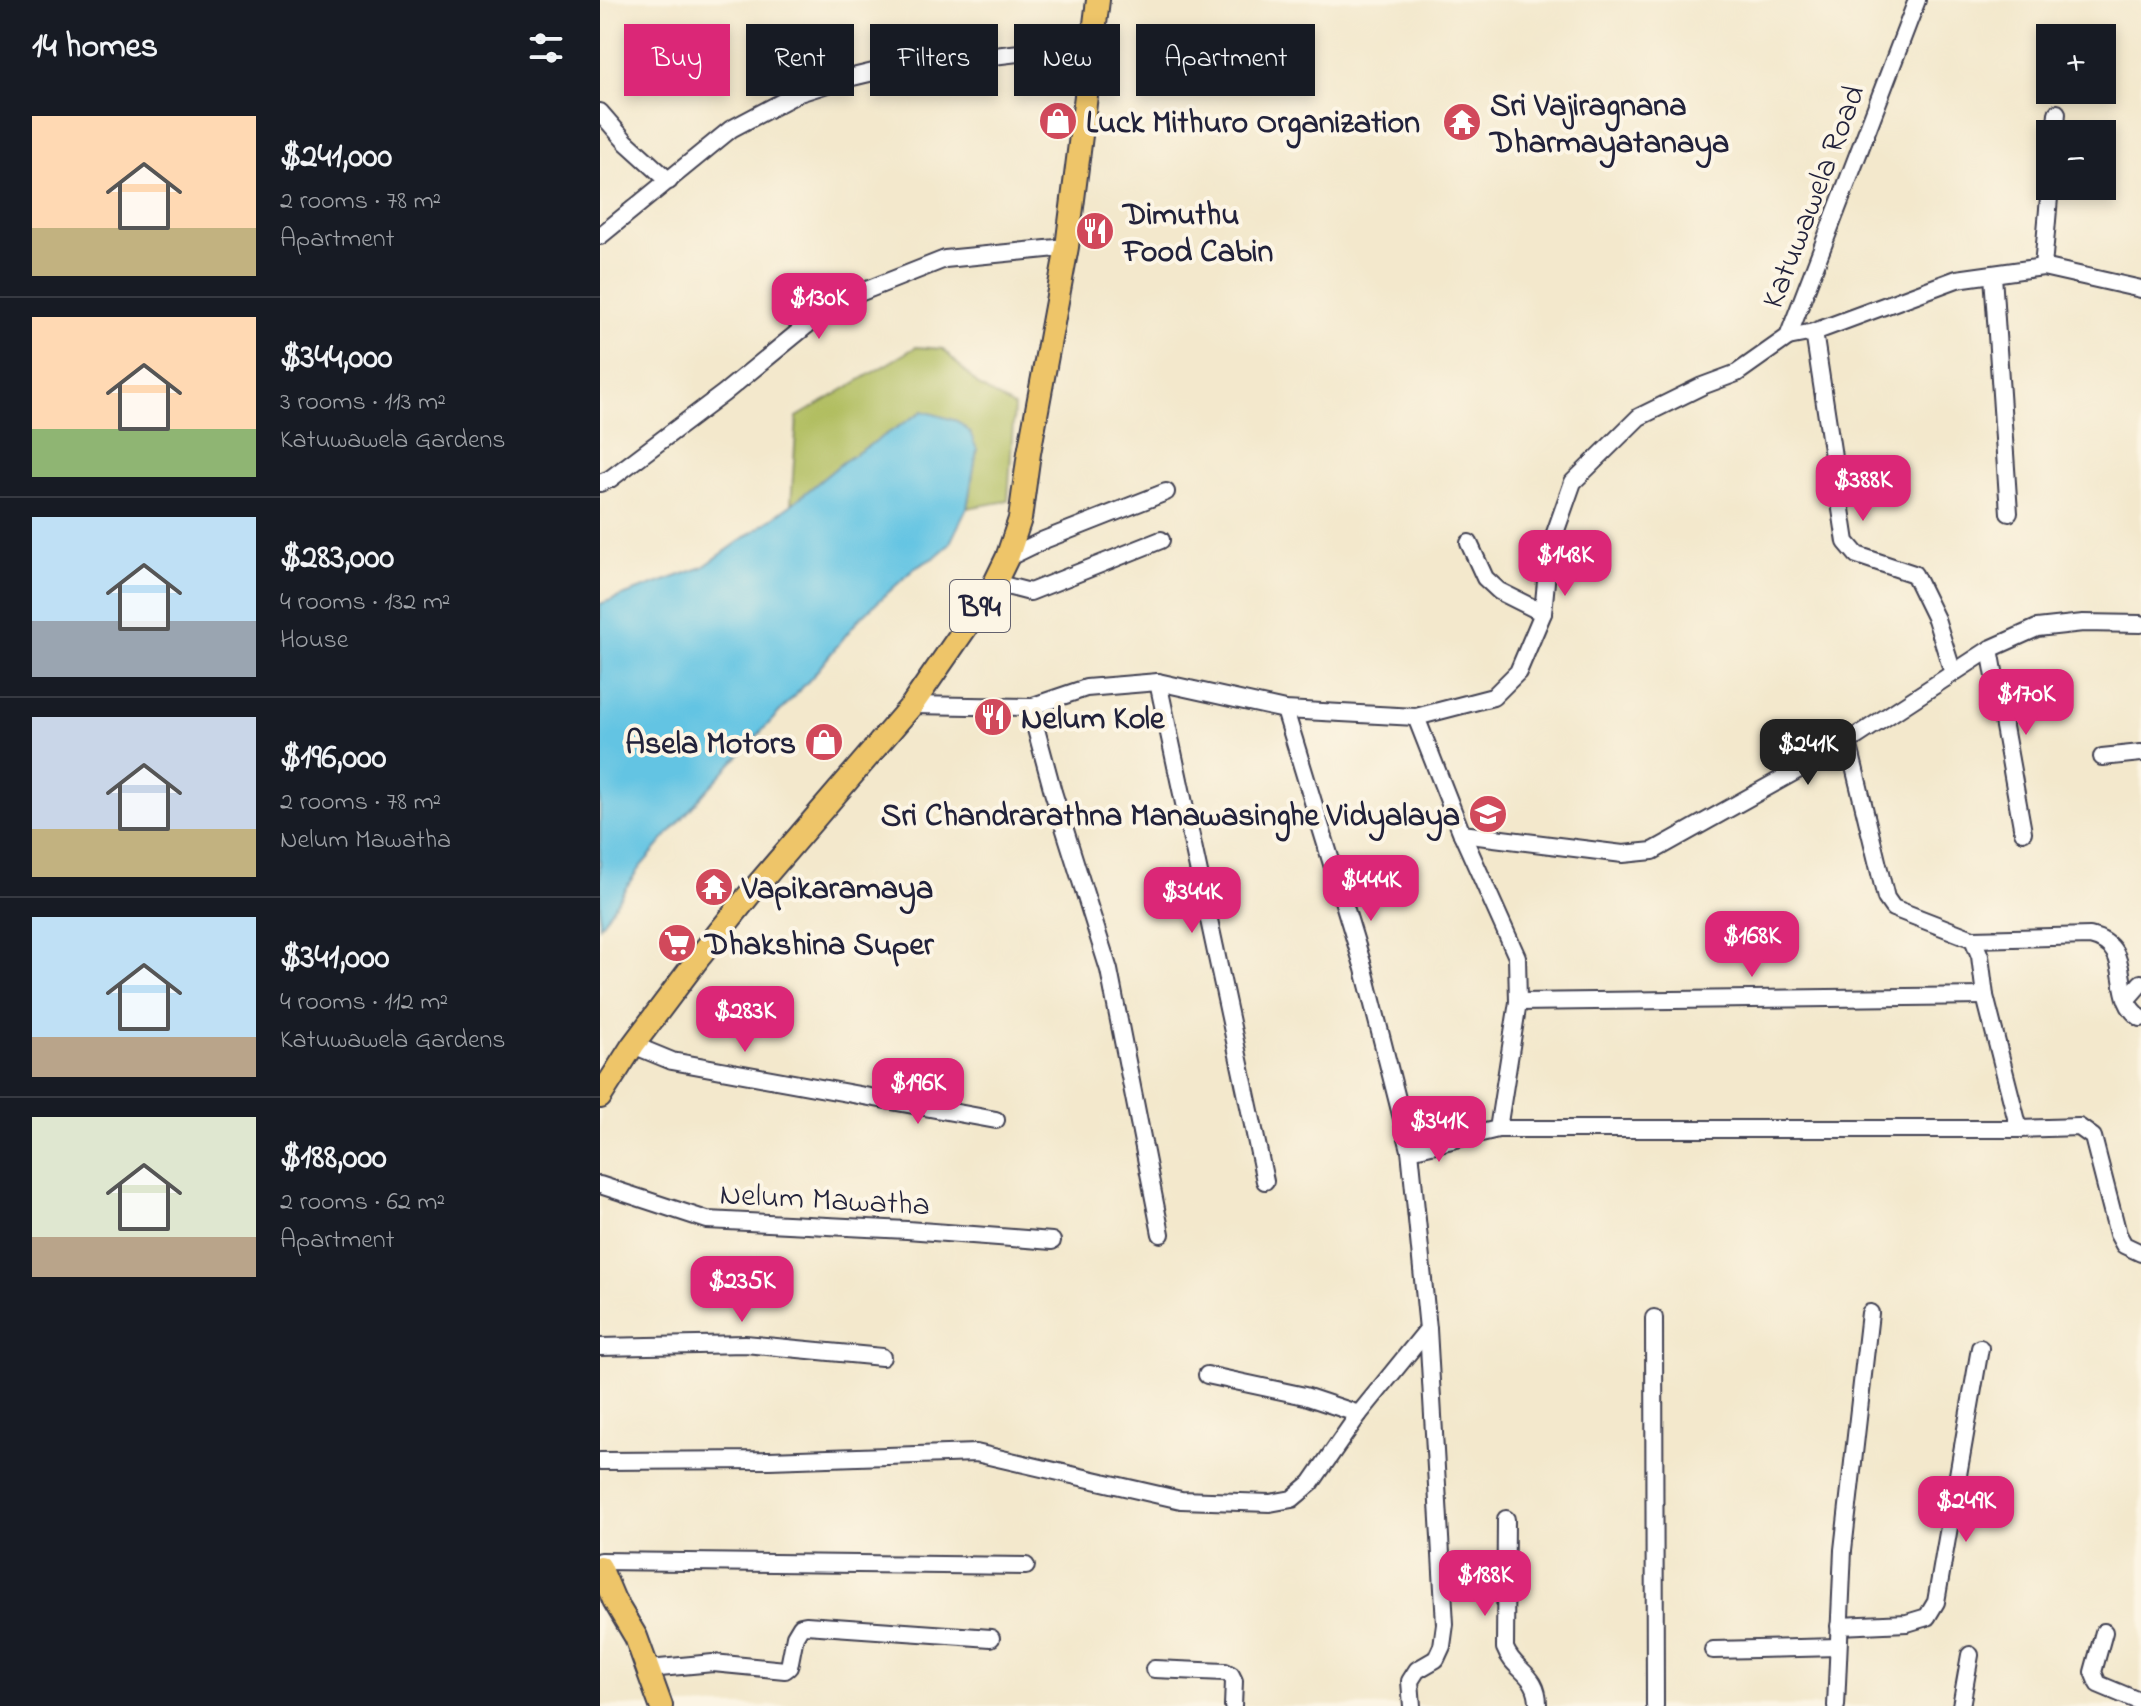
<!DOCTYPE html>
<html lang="en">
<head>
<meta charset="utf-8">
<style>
	body { margin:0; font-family:"Indie Flower",sans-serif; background:#20242c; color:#f1f3f6; height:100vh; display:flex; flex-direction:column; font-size:30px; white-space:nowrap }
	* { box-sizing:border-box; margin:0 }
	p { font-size:26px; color:#9ea1a6 }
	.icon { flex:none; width:44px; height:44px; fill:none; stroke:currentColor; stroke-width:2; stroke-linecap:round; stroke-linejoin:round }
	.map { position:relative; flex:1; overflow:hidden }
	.panel { display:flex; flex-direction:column; background:#171b24; width:600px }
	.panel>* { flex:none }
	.banner { position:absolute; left:24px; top:24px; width:760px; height:72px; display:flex; gap:16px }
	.buttons { position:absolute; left:1436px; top:24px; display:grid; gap:16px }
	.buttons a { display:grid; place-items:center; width:80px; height:80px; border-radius:0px; background:#171b24; box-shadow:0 4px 12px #0003; font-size:40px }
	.price { position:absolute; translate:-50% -68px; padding:0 18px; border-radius:16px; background:#db2777; color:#fff; font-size:26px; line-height:52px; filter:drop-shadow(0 2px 4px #0008) }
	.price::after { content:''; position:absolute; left:50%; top:48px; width:24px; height:18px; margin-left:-12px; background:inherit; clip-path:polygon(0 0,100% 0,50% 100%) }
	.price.active { background:#222; color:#fff }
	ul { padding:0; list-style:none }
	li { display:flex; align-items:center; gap:24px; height:200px; padding:0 32px }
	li+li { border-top:2px solid #363941 }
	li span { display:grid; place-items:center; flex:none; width:224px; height:160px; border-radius:0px; color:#555 }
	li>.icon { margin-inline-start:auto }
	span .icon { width:96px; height:96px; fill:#fffc; stroke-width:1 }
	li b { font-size:34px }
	h2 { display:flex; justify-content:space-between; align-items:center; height:96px; padding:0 32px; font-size:34px }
	.chip { padding:0 28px; border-radius:0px; background:#171b24; box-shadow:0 4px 12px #0003; font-size:28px; line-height:72px }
	.chip.active { background:#db2777; color:#fff }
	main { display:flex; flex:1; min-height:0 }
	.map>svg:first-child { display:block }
	.green { fill:#b0bd5f; stroke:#69704d; stroke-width:2 }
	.water { fill:#64c4e3; stroke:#43738f; stroke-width:2 }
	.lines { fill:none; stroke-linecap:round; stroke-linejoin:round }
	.minor-casing { stroke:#414051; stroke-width:20 }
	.major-casing { stroke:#414051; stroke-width:26 }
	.minor { stroke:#fff; stroke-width:16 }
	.major { stroke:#eec569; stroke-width:22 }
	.labels { text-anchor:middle; stroke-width:8; stroke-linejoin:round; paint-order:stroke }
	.shield { fill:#fcf5e5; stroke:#63616e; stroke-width:2 }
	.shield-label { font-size:30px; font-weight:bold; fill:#22223b }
	.poi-label { font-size:32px; font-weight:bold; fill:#22223b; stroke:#fcf5e5; text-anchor:start }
	.street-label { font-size:32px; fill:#22223b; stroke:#fcf5e5 }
</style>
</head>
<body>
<main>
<section class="panel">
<h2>14 homes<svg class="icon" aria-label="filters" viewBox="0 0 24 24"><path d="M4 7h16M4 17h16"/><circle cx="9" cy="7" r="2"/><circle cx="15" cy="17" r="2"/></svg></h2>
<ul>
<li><span style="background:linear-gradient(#ffd9b3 70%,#c2b280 0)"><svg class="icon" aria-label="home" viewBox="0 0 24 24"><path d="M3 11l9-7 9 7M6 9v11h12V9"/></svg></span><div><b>$241,000</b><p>2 rooms · 78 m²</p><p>Apartment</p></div></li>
<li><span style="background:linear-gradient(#ffd9b3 70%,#8fb573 0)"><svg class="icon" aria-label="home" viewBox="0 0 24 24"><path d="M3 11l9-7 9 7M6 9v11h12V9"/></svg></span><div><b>$344,000</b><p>3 rooms · 113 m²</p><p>Katuwawela Gardens</p></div></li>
<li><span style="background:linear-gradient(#bfe0f5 65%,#9aa5b1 0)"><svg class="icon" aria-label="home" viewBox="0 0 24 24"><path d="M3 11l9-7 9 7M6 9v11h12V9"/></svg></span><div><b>$283,000</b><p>4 rooms · 132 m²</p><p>House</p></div></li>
<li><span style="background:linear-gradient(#c9d6e8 70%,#c2b280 0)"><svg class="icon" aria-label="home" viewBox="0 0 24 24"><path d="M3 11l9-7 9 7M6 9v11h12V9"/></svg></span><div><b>$196,000</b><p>2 rooms · 78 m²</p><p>Nelum Mawatha</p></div></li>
<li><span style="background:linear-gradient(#bfe0f5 75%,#b9a48a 0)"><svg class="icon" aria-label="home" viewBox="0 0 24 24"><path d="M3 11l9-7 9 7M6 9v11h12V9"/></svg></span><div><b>$341,000</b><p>4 rooms · 112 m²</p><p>Katuwawela Gardens</p></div></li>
<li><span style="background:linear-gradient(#dfe7d0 75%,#b9a48a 0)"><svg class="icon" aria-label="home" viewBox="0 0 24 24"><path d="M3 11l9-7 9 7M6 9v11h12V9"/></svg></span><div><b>$188,000</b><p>2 rooms · 62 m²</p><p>Apartment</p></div></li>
</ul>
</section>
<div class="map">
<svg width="1541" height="1706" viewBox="0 0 1541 1706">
	<rect width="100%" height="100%" fill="#fcf5e5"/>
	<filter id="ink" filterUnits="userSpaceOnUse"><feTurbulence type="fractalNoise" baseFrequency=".0125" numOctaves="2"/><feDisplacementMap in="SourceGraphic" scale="16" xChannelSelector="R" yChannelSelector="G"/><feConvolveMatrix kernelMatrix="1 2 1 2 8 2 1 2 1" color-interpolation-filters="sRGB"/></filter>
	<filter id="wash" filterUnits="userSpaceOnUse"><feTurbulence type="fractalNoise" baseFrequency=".006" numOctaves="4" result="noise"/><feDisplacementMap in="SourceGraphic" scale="32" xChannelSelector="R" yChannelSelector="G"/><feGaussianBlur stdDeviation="1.8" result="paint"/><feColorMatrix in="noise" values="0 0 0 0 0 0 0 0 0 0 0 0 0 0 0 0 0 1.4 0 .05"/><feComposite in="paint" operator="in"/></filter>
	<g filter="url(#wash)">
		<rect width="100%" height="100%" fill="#f3e8cc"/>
		<!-- green -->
		<path class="green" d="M316,347L343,349L379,386L414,407L408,501L367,508L377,450L323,411L243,462L191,505L197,417Z"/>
		<!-- water -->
		<path class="water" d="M323,411L357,421L370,432L377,450L367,508L349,545L335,557L315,568L258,620L212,677L106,791L40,867L0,926V604L103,567L191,505L243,462Z"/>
	</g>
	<g filter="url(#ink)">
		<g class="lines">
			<defs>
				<g id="minor">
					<path d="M0,112L26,142L69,181"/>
					<path d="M1455,134L1457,113"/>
					<path d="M0,236L131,129L199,93L240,80L286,69L493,44"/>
					<path d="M1443,267L1450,186"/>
					<path d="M1393,275L1409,513"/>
					<path d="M1214,332L1246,542L1257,555L1314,574L1336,619L1353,673"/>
					<path d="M1188,337L1214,332L1357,279L1443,267L1541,289"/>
					<path d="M0,483L10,479L124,393L234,303L345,259L467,247"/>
					<path d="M869,543L885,578L899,591L943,613"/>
					<path d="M407,558L444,540L566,492"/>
					<path d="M395,583L430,592L561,540"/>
					<path d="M1390,649L1423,832"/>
					<path d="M558,682L665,1181"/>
					<path d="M312,705L430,707L486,688L558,682L685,710L816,717L893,697L918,672L943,613L949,550L973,482L1039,417L1102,386L1137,373L1188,337L1317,0"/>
					<path d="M430,707L453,792L509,970L561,1234"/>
					<path d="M685,710L764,969L810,1150"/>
					<path d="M1502,757L1541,753"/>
					<path d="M862,834L1023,854L1053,851L1248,742L1390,649L1437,628L1483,623L1541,624"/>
					<path d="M1373,939L1490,936C1538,947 1508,997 1541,1018"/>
					<path d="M1527,999L1541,983"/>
					<path d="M918,1002L1385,996"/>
					<path d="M33,1045L72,1061L396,1120"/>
					<path d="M898,1129H1419L1385,996L1380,956L1373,939L1293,908L1286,898L1248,742"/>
					<path d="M1419,1129L1479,1127L1493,1137L1518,1234L1524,1245L1541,1253"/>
					<path d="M0,1185L107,1220L307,1230L452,1241"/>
					<path d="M1054,1318L1055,1706"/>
					<path d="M0,1347L145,1344L282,1357"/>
					<path d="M607,1375L705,1396L759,1414"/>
					<path d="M0,1461L169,1460L376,1453L581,1500L670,1503L692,1499L711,1483L759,1414L828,1329L810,1150L898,1129L918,1002L917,957L862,834L816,717"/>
					<path d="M906,1519L905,1648C914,1672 939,1673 938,1706"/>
					<path d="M0,1561L426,1566"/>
					<path d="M1239,1626L1307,1623L1327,1617L1336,1602L1380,1348"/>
					<path d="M1504,1632L1493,1672L1498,1684L1541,1702"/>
					<path d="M1113,1650L1238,1647"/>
					<path d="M49,1669L113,1663L185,1670L189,1667L195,1636L201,1626L206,1625L391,1638"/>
					<path d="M554,1669L625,1672L631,1675L634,1681L633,1706"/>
					<path d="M812,1706L810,1681L817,1670L836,1659L842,1646L845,1624L828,1329"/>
					<path d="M1236,1706L1243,1550L1270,1313"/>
					<path d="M1361,1706L1370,1655"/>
				</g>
				<g id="major">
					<path d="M0,1097L33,1045L100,956L149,895L312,705L391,591L407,558L420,519L429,453L467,247L498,0"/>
					<path d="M0,1567L14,1600L36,1637L61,1706"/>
				</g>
			</defs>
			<!-- minor casing -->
			<use href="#minor" class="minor-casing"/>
			<!-- major casing -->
			<use href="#major" class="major-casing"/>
			<!-- minor -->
			<use href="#minor" class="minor"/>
			<!-- major -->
			<use href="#major" class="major"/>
		</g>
	</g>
	<!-- icons -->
	<defs>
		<symbol id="shop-disc" viewBox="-11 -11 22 22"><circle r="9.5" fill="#d1495b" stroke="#fcf5e5"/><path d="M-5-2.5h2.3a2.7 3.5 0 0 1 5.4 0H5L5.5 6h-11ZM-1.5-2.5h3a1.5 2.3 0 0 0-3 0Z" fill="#fff"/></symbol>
		<symbol id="temple-disc" viewBox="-11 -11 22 22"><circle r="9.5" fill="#d1495b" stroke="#fcf5e5"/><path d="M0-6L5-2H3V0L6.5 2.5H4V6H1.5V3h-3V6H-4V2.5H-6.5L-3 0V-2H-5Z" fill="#fff"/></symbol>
		<symbol id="restaurant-disc" viewBox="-11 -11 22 22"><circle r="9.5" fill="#d1495b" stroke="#fcf5e5"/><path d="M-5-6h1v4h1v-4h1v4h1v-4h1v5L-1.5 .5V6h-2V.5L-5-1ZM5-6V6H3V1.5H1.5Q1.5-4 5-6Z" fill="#fff"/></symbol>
		<symbol id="school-disc" viewBox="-11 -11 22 22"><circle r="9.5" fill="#d1495b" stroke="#fcf5e5"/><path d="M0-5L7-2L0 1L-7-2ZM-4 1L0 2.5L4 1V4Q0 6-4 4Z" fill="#fff"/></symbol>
		<symbol id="supermarket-disc" viewBox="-11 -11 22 22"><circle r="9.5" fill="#d1495b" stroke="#fcf5e5"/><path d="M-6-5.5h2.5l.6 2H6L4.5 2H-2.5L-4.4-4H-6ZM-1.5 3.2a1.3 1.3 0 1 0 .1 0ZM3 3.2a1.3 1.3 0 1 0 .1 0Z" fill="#fff"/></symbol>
	</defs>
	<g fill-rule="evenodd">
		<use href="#shop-disc" x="436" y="99" width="44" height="44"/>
		<use href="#temple-disc" x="840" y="100" width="44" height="44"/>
		<use href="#restaurant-disc" x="473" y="209" width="44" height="44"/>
		<use href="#restaurant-disc" x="371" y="695" width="44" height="44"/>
		<use href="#shop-disc" x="202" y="720" width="44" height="44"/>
		<use href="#school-disc" x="866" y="792" width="44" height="44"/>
		<use href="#temple-disc" x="92" y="865" width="44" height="44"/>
		<use href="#supermarket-disc" x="55" y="921" width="44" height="44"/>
	</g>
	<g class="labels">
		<!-- shield labels -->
		<rect class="shield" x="350" y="580" width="60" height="52" rx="6"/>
		<g class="shield-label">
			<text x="380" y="616">B94</text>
		</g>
		<!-- poi labels -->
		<g class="poi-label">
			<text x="890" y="115">Sri Vajiragnana<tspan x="890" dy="37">Dharmayatanaya</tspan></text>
			<text x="486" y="132">Luck Mithuro Organization</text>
			<text x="523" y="224">Dimuthu<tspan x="523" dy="37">Food Cabin</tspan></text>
			<text x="421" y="728">Nelum Kole</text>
			<text x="196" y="753" text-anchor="end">Asela Motors</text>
			<text x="860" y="825" text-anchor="end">Sri Chandrarathna Manawasinghe Vidyalaya</text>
			<text x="142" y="898">Vapikaramaya</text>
			<text x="105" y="954">Dhakshina Super</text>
		</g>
		<!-- street labels -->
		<g class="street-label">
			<text transform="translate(1212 196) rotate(-69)" y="11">Katuwawela Road</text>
			<text transform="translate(225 1198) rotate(3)" y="11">Nelum Mawatha</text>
		</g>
	</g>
</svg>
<div class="buttons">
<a>+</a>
<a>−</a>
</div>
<b class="price" style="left:219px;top:341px">$130K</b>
<b class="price" style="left:1263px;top:523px">$388K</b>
<b class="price" style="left:965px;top:598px">$148K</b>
<b class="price" style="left:1426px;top:737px">$170K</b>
<b class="price active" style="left:1208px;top:787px">$241K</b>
<b class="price" style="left:771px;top:923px">$444K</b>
<b class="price" style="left:592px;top:935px">$344K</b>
<b class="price" style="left:1152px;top:979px">$168K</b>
<b class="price" style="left:145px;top:1054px">$283K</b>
<b class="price" style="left:318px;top:1126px">$196K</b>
<b class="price" style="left:839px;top:1164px">$341K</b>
<b class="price" style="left:142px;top:1324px">$235K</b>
<b class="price" style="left:1366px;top:1544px">$249K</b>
<b class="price" style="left:885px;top:1618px">$188K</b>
<div class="banner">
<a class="chip active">Buy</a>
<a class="chip">Rent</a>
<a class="chip">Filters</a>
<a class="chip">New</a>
<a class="chip">Apartment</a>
</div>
</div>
</main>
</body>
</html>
